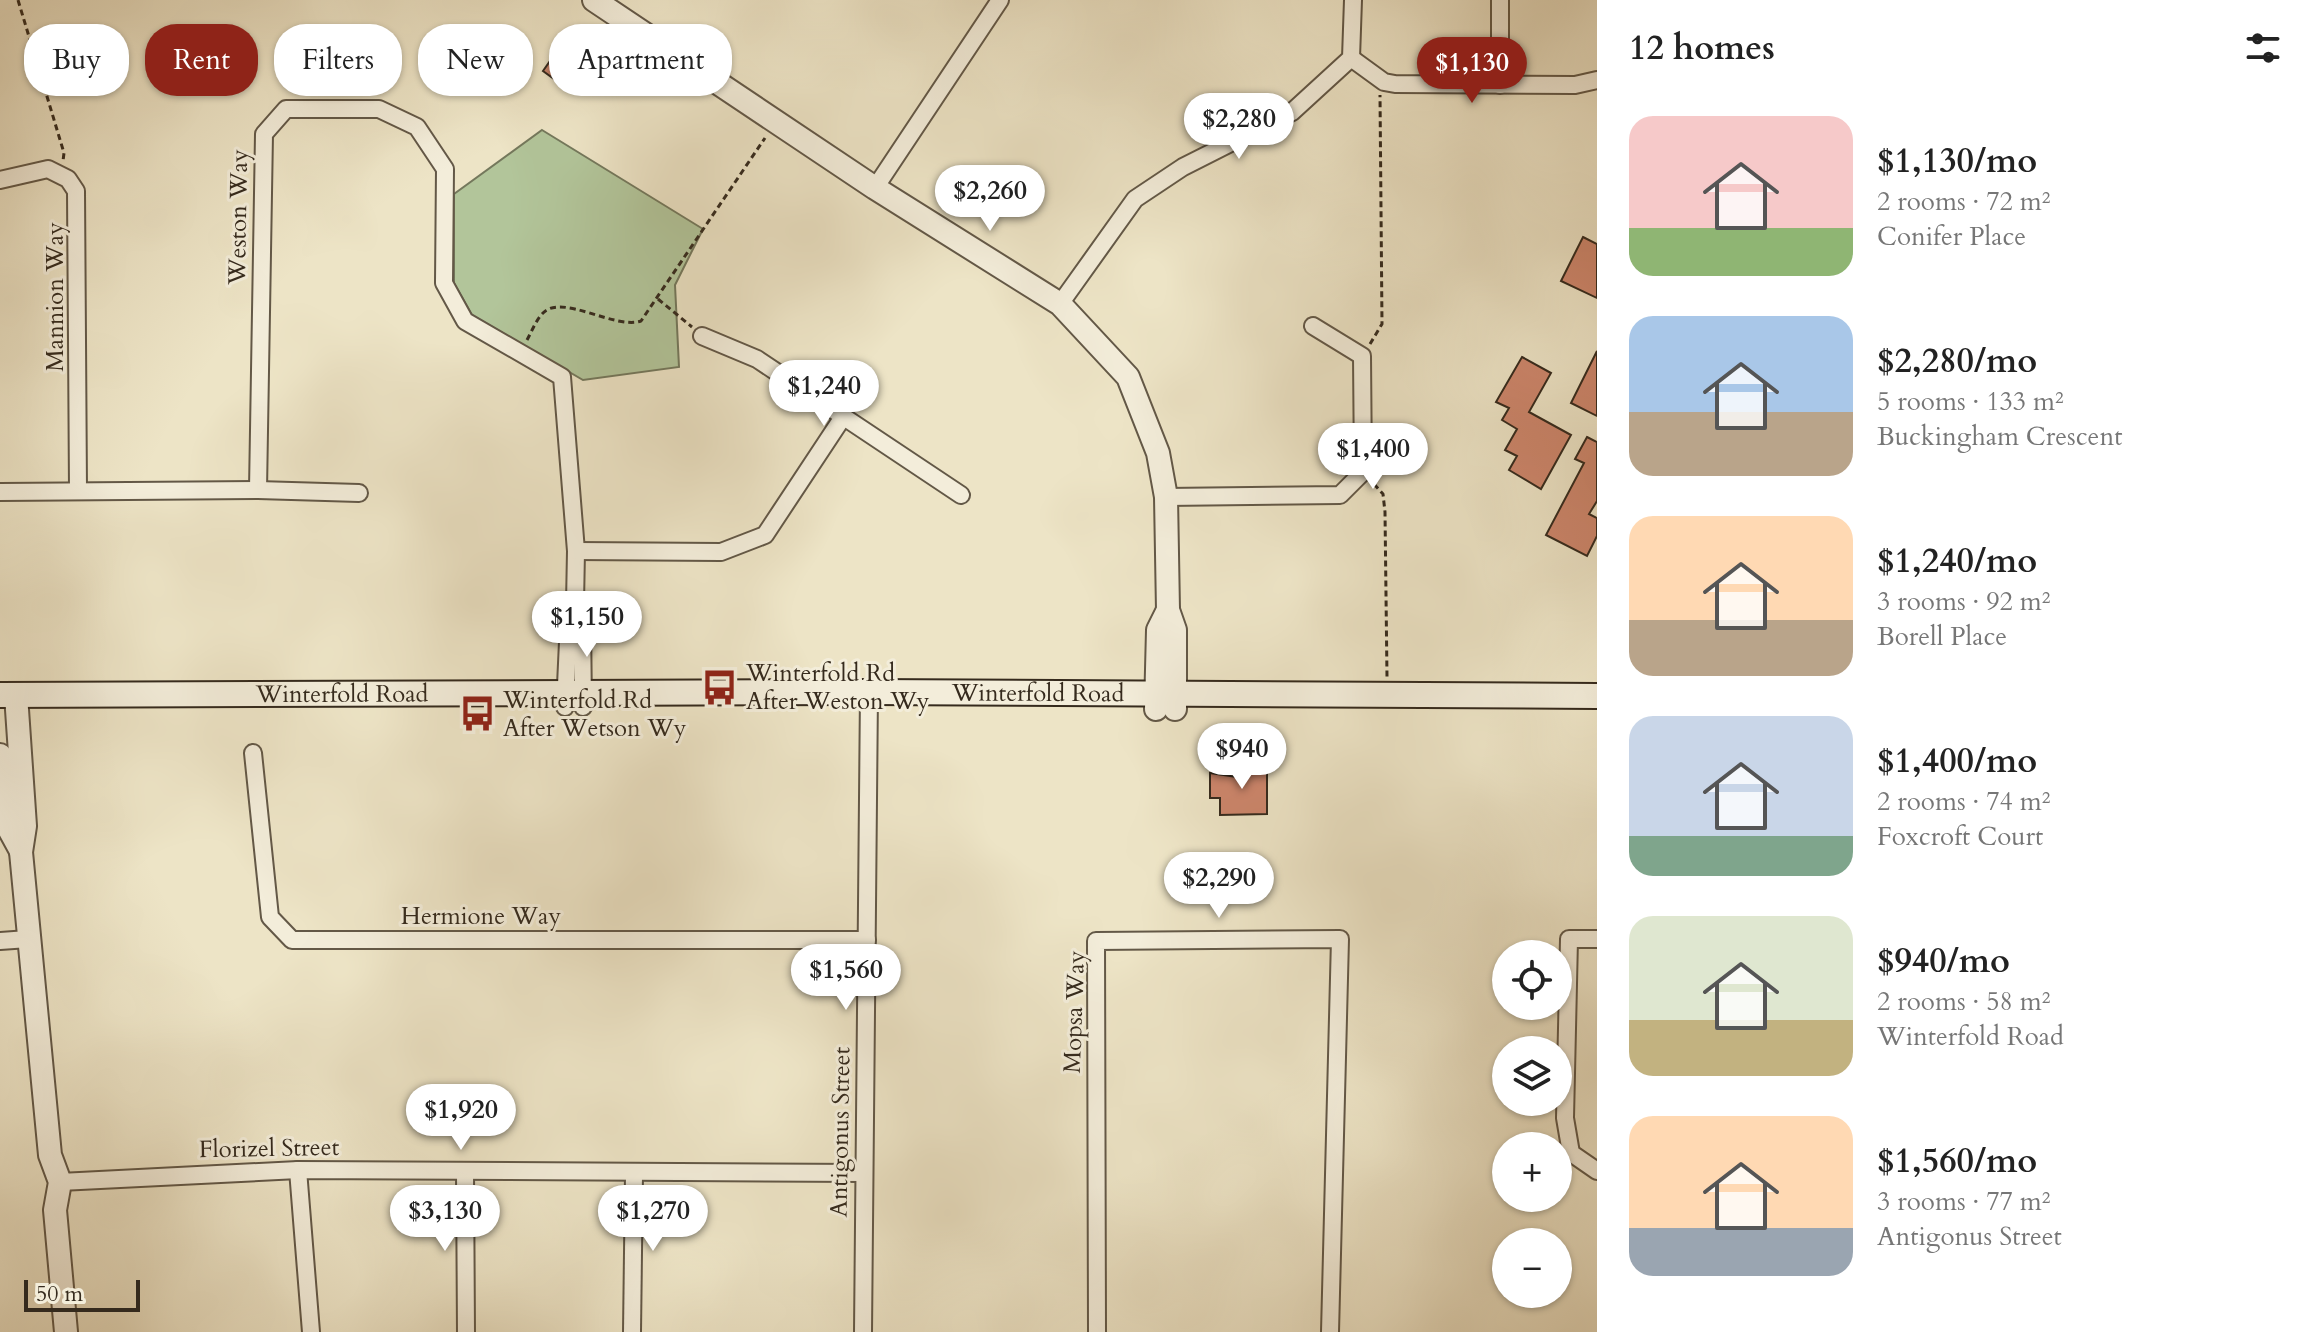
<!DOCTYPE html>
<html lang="en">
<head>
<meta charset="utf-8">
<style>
	body { margin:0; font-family:Cardo,serif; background:#f2f2f2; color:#222; height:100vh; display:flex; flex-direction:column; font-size:30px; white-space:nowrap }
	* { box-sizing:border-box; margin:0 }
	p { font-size:26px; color:#767676 }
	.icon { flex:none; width:44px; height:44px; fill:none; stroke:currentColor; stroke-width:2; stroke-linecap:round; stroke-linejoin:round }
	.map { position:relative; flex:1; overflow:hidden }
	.panel { display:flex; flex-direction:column; background:#fff; width:720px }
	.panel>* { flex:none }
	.hud { position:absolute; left:24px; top:24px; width:760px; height:72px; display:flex; gap:16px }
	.fabs { position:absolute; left:1492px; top:940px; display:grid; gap:16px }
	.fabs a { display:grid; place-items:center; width:80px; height:80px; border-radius:50%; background:#fff; box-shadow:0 2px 6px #0004; font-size:40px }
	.scale { position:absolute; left:24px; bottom:20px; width:116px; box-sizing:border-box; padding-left:8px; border:4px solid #352a1d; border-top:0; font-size:22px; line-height:28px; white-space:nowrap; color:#352a1d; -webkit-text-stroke:6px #f3edda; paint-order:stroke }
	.price { position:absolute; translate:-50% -68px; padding:0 18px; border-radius:28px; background:#fff; color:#222; font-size:26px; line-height:52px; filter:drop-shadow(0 2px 4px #0008) }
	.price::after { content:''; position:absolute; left:50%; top:48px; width:24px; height:18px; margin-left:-12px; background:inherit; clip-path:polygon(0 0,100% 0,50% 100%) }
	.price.selected { background:#8f2418; color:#fff }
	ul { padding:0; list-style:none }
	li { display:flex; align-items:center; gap:24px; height:200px; padding:0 32px }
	li span { display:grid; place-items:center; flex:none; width:224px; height:160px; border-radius:24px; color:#555 }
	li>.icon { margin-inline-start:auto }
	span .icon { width:96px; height:96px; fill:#fffc; stroke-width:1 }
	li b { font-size:34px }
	h2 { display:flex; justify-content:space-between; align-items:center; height:96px; padding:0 32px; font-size:34px }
	.pill { padding:0 28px; border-radius:32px; background:#fff; box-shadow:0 2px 6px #0004; font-size:28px; line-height:72px }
	.pill.selected { background:#8f2418; color:#fff }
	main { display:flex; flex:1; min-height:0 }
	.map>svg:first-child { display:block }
	.green { fill:#b2c59a; stroke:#74785c; stroke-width:2 }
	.building { fill:#cd866c; stroke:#352a1d; stroke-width:2 }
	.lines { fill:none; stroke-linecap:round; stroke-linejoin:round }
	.minor-casing { stroke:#635847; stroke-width:20 }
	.tertiary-casing { stroke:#635847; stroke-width:26 }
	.secondary-casing { stroke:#352a1d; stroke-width:28 }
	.path { stroke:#352a1d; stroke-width:3; stroke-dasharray:6 4; stroke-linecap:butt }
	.minor { stroke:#f3edda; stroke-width:16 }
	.tertiary { stroke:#f3edda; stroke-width:22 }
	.secondary { stroke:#f3edda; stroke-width:24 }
	.labels { text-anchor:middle; stroke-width:6; stroke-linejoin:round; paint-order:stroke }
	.street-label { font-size:24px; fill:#352a1d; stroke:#f3edda }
	.poi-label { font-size:24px; fill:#352a1d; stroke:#f3edda; text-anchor:start }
</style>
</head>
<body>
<main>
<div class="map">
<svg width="1597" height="1332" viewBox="0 0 1597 1332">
	<rect width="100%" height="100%" fill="#ede4c6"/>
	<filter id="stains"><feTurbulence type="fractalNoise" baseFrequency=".0025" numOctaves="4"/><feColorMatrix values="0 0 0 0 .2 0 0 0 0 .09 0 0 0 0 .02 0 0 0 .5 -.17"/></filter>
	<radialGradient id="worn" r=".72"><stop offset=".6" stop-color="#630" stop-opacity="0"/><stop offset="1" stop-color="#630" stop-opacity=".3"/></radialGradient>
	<!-- green -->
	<path class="green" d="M542,130L703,229L675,285L679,367L583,380L472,315L454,283V194Z"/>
	<!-- building -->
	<g class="building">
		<path d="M571,31L602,52L593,65L587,61L577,74L571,70L561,84L543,71Z"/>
		<path d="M1583,237L1597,244V298L1561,281Z"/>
		<path d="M1597,351V416L1571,403Z"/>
		<path d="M1522,357L1551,373L1529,412L1571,435L1541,489L1509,470L1517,456L1505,450L1517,429L1502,420L1509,408L1496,402Z"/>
		<path d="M1587,437L1597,442V501L1589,514L1597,518V536L1587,556L1546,535L1584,463L1575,459Z"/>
		<path d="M1244,764H1267V814L1220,815V798H1210V773L1244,778Z"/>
	</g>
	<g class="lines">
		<defs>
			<g id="minor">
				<path d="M1351,58L1384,82L1395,84L1575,85L1597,80"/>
				<path d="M1500,85V0"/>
				<path d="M0,180L48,169L68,179L76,191L78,490"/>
				<path d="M875,188L1000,0"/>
				<path d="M1060,304L1135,199L1183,167L1292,112L1351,58L1353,0"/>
				<path d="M702,336L757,359L961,495"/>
				<path d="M258,490L264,134L286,109H379L417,127L445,169L444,283L465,321L562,377L576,551L575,603L569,620L565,707"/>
				<path d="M0,492L258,490L359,493"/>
				<path d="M1166,497L1340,495L1363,472L1362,356L1313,326"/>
				<path d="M576,551L721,552L765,535L843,417"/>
				<path d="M575,603L582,621L583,707"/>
				<path d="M253,753L270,917L292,940H867"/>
				<path d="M1597,939H1569L1565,1118L1571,1153L1597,1171"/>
				<path d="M0,941L28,939"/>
				<path d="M298,1170L311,1332"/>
				<path d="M465,1172L466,1332"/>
				<path d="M60,1182L298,1170L864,1173"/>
				<path d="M632,1332L634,1174"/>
				<path d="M863,1332L869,692"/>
				<path d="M1097,1332L1096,941L1340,939L1330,1332"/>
			</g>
			<g id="tertiary">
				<path d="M594,0L875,188L1060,304L1128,377L1158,453L1166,497L1168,610L1175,630V709"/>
				<path d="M16,695L25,826L21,852L50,1155L60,1182L55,1210L66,1332"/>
				<path d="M1156,709L1158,630L1168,610"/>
				<path d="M0,755L9,829L21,851"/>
			</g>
			<g id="secondary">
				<path id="s1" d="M0,695L869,692L1597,696"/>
			</g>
		</defs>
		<!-- minor casing -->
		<use href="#minor" class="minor-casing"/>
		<!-- tertiary casing -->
		<use href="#tertiary" class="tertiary-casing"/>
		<!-- secondary casing -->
		<use href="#secondary" class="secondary-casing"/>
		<!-- path -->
		<g class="path">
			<path d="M18,0L64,153L63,161"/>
			<path d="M658,299L692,327"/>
			<path d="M527,340C532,331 536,320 543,313C562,293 615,330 641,321L765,138"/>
			<path d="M1370,344L1382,324L1380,95"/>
			<path d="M1374,484L1383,494L1385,512L1387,677"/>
		</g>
		<!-- minor -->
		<use href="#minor" class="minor"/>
		<!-- tertiary -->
		<use href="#tertiary" class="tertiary"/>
		<!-- secondary -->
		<use href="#secondary" class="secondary"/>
	</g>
	<!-- icons -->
	<defs>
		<symbol id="bus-bare" viewBox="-9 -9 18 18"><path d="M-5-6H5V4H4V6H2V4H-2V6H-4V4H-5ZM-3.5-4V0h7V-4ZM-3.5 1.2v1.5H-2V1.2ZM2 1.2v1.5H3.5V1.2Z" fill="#8f2418" stroke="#f3edda" stroke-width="2.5" paint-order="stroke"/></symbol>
	</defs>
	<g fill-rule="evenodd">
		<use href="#bus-bare" x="694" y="662" width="51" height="51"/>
		<use href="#bus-bare" x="452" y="688" width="51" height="51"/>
	</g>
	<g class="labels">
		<!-- street labels -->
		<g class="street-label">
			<text transform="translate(238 217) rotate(-89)" y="8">Weston Way</text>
			<text transform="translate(55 297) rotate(-90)" y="8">Mannion Way</text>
			<text dy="8" stroke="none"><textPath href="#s1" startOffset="1038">Winterfold Road</textPath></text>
			<text dy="8" stroke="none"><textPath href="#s1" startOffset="342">Winterfold Road</textPath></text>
			<text x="481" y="924">Hermione Way</text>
			<text transform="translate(1074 1012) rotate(-88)" y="8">Mopsa Way</text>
			<text transform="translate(840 1132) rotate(-89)" y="8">Antigonus Street</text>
			<text transform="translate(269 1148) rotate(-1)" y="8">Florizel Street</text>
		</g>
		<!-- poi labels -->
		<g class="poi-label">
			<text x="746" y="681">Winterfold Rd<tspan x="746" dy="28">After Weston Wy</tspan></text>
			<text x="503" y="708">Winterfold Rd<tspan x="503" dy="28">After Wetson Wy</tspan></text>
		</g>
	</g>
	<rect width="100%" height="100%" filter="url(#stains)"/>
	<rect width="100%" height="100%" fill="url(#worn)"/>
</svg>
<div class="fabs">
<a><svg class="icon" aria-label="locate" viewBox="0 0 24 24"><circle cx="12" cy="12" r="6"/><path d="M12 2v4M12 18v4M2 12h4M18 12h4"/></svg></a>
<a><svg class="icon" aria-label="layers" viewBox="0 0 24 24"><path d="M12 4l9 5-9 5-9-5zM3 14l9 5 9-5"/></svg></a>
<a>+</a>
<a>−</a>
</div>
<div class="scale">50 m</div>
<b class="price selected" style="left:1472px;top:105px">$1,130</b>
<b class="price" style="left:1239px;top:161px">$2,280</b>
<b class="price" style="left:990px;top:233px">$2,260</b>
<b class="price" style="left:824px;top:428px">$1,240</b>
<b class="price" style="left:1373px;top:491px">$1,400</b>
<b class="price" style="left:587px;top:659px">$1,150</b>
<b class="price" style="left:1242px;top:791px">$940</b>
<b class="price" style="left:1219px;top:920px">$2,290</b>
<b class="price" style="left:846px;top:1012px">$1,560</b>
<b class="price" style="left:461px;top:1152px">$1,920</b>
<b class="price" style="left:445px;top:1253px">$3,130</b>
<b class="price" style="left:653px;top:1253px">$1,270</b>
<div class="hud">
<a class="pill">Buy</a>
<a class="pill selected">Rent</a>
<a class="pill">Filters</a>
<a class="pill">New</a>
<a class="pill">Apartment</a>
</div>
</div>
<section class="panel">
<h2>12 homes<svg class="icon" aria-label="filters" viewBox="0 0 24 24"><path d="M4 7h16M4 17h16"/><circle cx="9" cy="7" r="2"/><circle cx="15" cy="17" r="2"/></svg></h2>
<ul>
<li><span style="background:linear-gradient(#f6c9c9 70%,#8fb573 0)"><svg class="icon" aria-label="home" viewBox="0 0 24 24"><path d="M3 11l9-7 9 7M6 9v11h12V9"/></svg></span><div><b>$1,130/mo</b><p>2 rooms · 72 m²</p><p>Conifer Place</p></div></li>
<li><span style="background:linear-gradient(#a9c7e8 60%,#b9a48a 0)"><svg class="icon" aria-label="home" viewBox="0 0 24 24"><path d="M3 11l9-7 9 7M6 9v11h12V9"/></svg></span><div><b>$2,280/mo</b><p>5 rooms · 133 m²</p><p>Buckingham Crescent</p></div></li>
<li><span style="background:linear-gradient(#ffd9b3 65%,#b9a48a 0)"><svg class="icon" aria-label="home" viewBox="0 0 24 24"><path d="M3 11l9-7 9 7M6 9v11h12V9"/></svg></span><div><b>$1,240/mo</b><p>3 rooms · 92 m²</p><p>Borell Place</p></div></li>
<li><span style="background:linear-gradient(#c9d6e8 75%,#7fa58c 0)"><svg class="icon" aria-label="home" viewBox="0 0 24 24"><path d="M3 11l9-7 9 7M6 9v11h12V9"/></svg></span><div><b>$1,400/mo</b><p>2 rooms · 74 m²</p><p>Foxcroft Court</p></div></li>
<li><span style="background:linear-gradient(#dfe7d0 65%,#c2b280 0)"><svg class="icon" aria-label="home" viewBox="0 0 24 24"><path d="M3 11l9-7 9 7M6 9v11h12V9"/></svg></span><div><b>$940/mo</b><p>2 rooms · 58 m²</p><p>Winterfold Road</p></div></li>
<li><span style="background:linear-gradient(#ffd9b3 70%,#9aa5b1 0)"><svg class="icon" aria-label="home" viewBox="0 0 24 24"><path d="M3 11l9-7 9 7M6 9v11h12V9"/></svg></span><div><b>$1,560/mo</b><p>3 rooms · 77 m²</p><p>Antigonus Street</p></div></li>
</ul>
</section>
</main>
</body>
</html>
